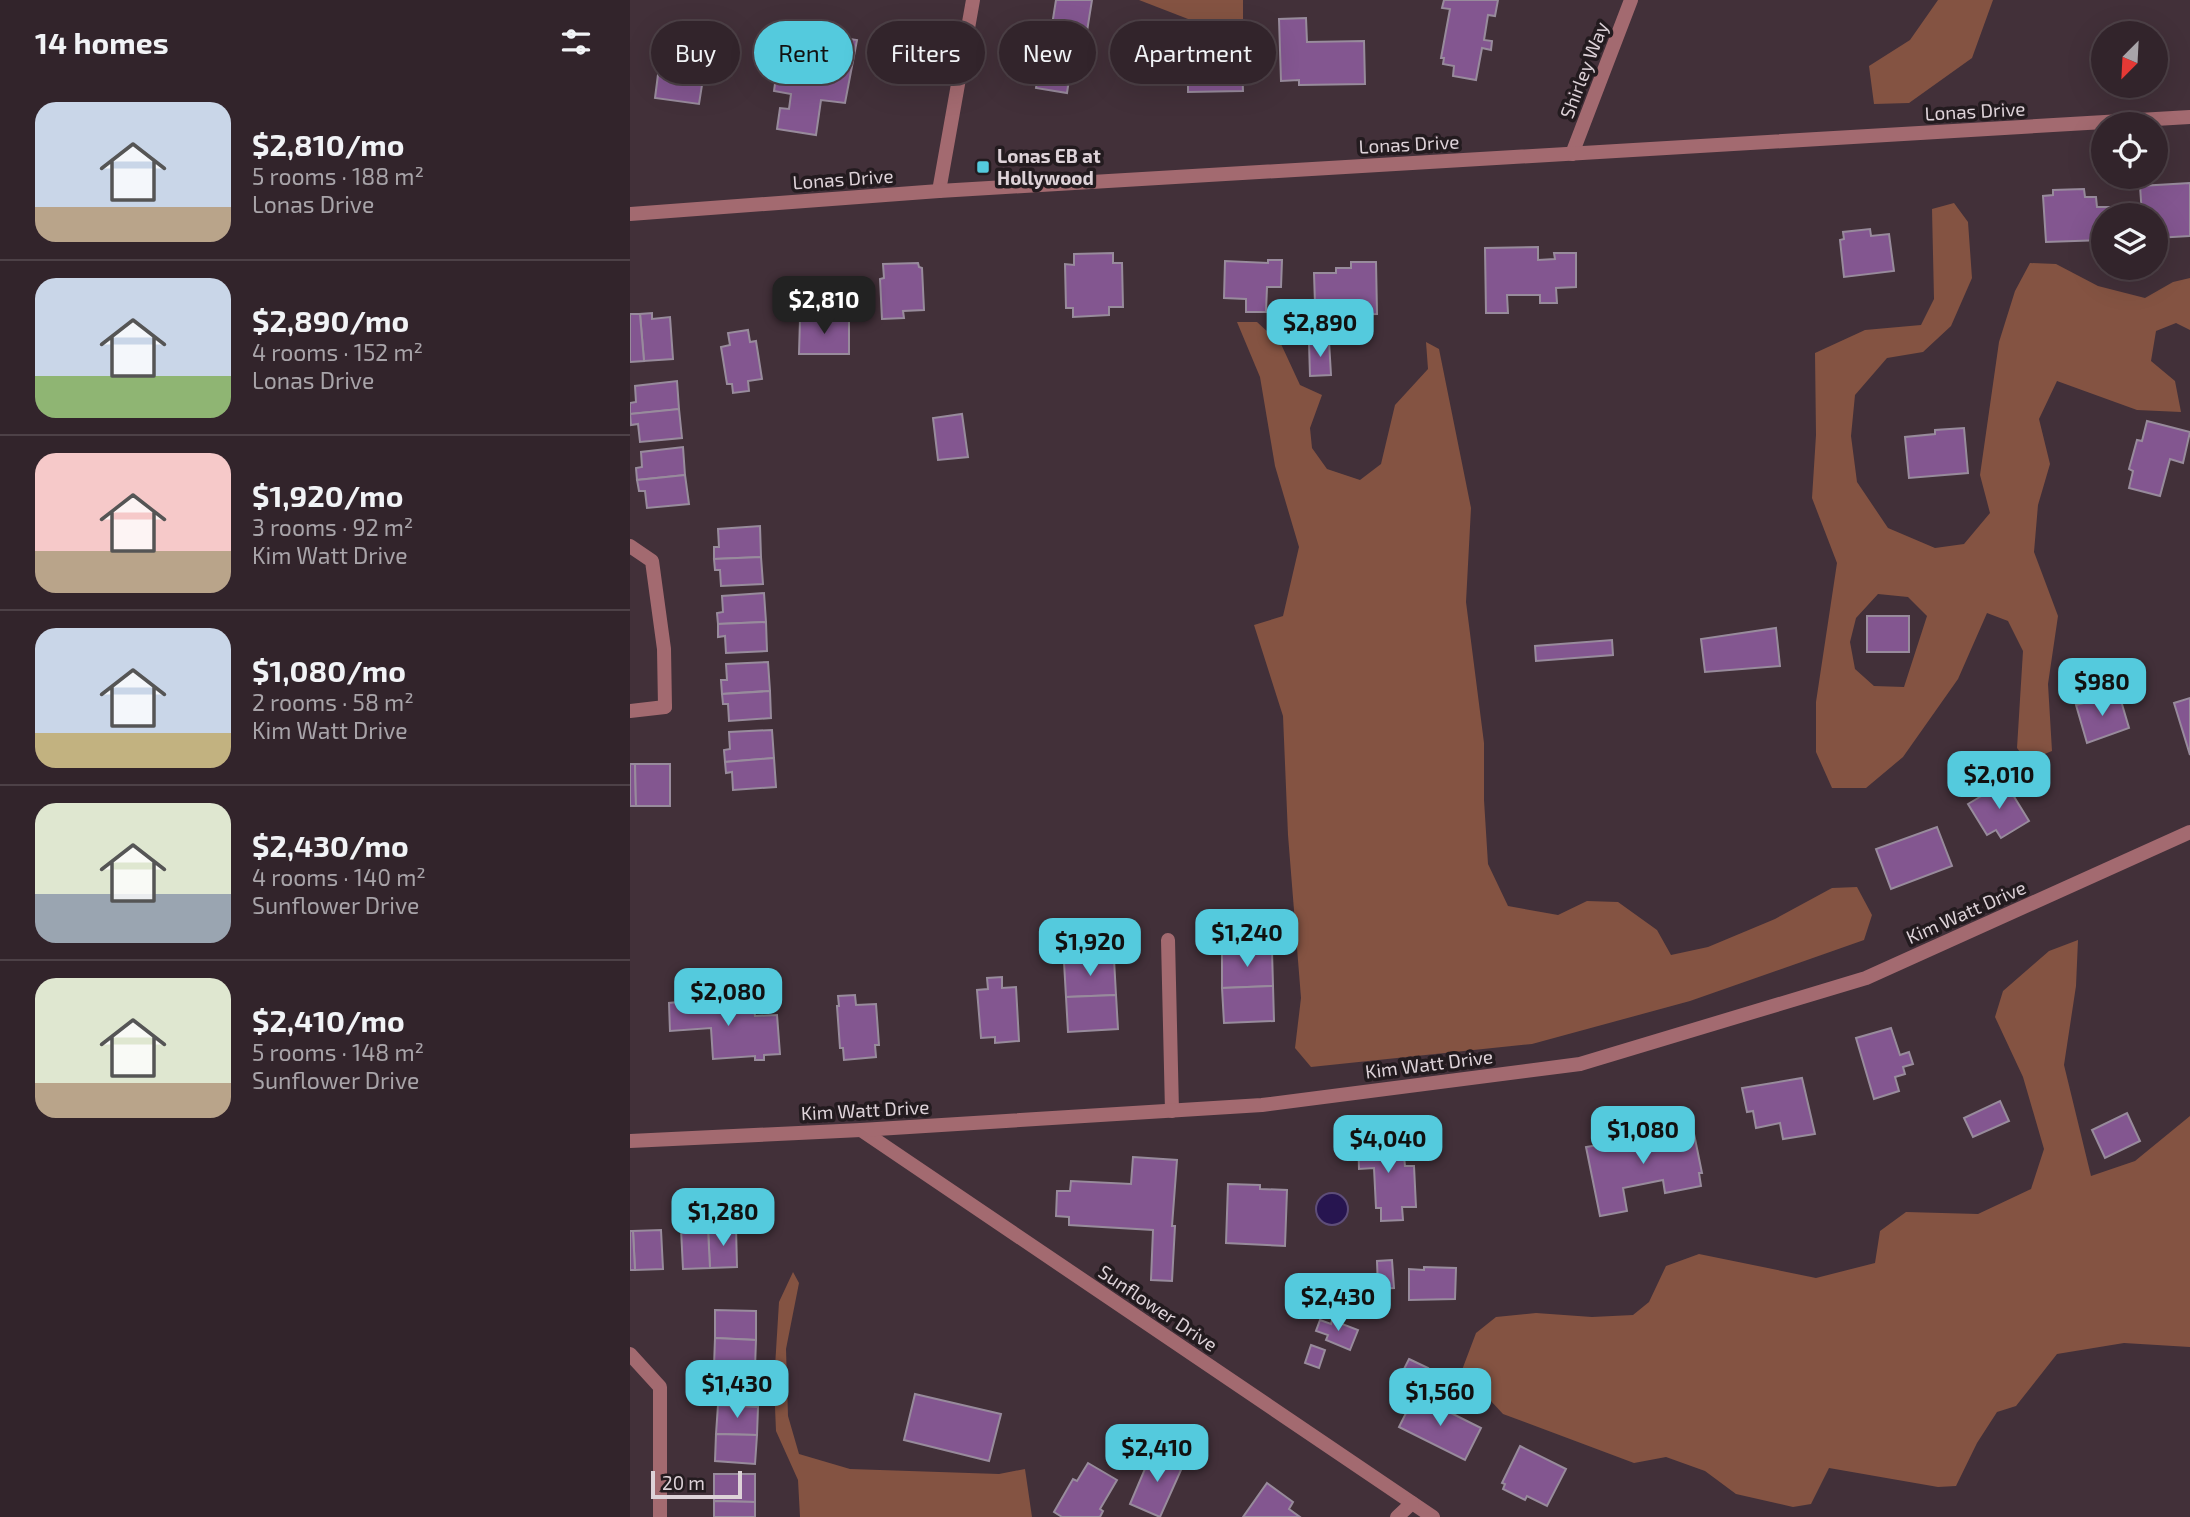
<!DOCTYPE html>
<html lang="en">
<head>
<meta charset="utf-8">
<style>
	body { margin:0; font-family:"Exo 2",sans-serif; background:#3a2c33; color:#f1f3f6; height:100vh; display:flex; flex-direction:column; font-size:26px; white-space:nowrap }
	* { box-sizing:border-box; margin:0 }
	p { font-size:23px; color:#a8a4a9 }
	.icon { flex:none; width:38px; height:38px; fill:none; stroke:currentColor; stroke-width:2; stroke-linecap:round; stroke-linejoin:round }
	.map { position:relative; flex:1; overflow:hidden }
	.side { display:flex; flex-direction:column; background:#32242b; width:630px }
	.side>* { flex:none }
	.banner { position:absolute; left:21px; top:21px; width:665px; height:63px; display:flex; gap:14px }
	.needle { width:46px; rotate:204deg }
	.buttons { position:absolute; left:1461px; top:21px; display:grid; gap:14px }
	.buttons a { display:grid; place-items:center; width:77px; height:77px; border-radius:50%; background:#32242b; box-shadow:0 7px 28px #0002,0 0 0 2px #4d4147; font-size:35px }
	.scale { position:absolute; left:21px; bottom:18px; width:91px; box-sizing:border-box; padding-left:7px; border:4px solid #ddd2d8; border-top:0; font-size:19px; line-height:24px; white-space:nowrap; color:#ddd2d8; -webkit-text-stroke:5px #231b1f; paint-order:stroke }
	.price { position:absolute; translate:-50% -60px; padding:0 16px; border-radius:14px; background:#54cadd; color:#111; font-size:23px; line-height:46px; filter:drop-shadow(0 2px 4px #0008) }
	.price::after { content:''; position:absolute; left:50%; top:42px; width:21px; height:16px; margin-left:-10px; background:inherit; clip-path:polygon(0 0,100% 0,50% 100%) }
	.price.active { background:#222; color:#fff }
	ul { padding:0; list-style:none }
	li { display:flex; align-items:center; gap:21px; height:175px; padding:0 35px }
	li+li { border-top:2px solid #4d4147 }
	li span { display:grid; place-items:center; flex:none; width:196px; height:140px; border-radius:21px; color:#555 }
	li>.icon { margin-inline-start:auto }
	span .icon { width:84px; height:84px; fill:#fffc; stroke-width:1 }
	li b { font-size:30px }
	h2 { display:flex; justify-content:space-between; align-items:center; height:84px; padding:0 35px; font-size:30px }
	.pill { padding:0 24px; border-radius:32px; background:#32242b; box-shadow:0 7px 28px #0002,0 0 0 2px #4d4147; font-size:24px; line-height:63px }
	.pill.active { background:#54cadd; color:#111 }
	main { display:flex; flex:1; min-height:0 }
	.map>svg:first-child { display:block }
	.green { fill:#845342; fill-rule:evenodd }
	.water { fill:#271550; stroke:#5e4e79; stroke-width:2 }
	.building { fill:#835690; stroke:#988b9c; stroke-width:2 }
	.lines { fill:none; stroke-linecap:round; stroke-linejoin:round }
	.service { stroke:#a36a70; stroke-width:14 }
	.minor { stroke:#a36a70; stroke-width:14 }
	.tertiary { stroke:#a36a70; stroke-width:14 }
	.poi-dot { fill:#54cadd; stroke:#231b1f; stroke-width:2.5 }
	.labels { text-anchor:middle; stroke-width:7; stroke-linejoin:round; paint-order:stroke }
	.street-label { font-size:19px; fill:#ddd2d8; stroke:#231b1f }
	.poi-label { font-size:19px; font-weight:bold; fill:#ddd2d8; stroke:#231b1f; text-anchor:start }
</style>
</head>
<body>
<main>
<section class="side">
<h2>14 homes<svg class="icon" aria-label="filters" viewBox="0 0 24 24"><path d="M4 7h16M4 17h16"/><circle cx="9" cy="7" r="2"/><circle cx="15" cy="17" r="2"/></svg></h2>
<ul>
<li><span style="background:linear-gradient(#c9d6e8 75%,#b9a48a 0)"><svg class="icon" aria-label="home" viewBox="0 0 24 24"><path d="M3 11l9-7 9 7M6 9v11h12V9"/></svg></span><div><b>$2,810/mo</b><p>5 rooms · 188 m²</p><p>Lonas Drive</p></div></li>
<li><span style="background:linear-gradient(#c9d6e8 70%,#8fb573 0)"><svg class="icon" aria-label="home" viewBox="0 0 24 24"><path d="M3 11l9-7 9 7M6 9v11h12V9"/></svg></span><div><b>$2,890/mo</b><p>4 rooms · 152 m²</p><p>Lonas Drive</p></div></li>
<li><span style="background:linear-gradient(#f6c9c9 70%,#b9a48a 0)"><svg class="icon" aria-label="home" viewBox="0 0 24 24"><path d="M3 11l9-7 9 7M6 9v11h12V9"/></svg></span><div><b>$1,920/mo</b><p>3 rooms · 92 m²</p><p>Kim Watt Drive</p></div></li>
<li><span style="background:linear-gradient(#c9d6e8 75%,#c2b280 0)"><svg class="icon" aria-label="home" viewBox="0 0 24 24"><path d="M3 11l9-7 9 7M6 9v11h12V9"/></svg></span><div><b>$1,080/mo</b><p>2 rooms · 58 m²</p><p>Kim Watt Drive</p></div></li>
<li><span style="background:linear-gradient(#dfe7d0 65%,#9aa5b1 0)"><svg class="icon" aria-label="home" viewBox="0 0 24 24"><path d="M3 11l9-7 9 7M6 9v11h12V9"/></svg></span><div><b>$2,430/mo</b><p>4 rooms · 140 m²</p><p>Sunflower Drive</p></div></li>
<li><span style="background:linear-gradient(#dfe7d0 75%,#b9a48a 0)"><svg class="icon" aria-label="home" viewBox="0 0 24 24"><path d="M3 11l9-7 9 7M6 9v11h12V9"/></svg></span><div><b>$2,410/mo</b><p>5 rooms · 148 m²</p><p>Sunflower Drive</p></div></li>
</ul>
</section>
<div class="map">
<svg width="1560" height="1517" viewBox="0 0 1560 1517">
	<rect width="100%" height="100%" fill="#423039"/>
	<!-- green -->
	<g class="green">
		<path d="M509,0H613V22L571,24Z"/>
		<path d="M1308,0H1363L1342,58L1279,103L1244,104L1239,66L1280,40Z"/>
		<path d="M1324,203L1338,222L1342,278L1321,326L1293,352L1257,358L1225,395L1221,436L1227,482L1258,528L1305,548L1334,544L1360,513L1350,475L1369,342L1385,291L1400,263L1426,264L1468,286L1515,298L1543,282L1560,278V330L1546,323L1526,331L1521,361L1545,381L1551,412L1507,410L1427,381L1409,419L1420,464L1408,505L1404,552L1428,616L1418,684L1422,751L1397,761L1387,748L1393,651L1378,621L1357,613L1328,679L1273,757L1236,788H1202L1186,752V702L1207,563L1182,498L1186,435L1185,353L1235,330L1291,325L1304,299L1302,209ZM1248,594L1278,597L1297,616L1274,687L1244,686L1225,669L1220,642L1226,618Z"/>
		<path d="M607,322H627L651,344L670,385L692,395L680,428L682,448L697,469L730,480L751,464L765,405L798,369L796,342L809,349L841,508L836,602L854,743V800L858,864L878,906L928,915L957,901L988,902L1027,930L1041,955L1078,947L1145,919L1202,888L1227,887L1242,915L1234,940L1060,1001L902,1044L681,1067L665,1048L671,998L658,835L653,716L624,625L653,616L669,547L645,466L630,377Z"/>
		<path d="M1448,940L1446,986L1434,1065L1461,1176L1505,1161L1560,1116V1347L1494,1343L1427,1354L1386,1406L1367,1412L1347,1443L1326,1486L1308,1487L1199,1468L1181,1504L1163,1507L1106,1494L1075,1471L1036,1457L1004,1463L873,1414L832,1370L846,1333L866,1317L906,1313L962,1317L1003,1315L1019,1302L1036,1266L1069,1254L1186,1278L1245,1263L1250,1231L1276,1212L1348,1214L1401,1189L1414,1149L1393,1077L1365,1017L1373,991L1419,951Z"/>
		<path d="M163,1272L169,1283L156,1349L158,1416L169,1454L220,1469L369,1474L395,1469L402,1517H170L168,1480L146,1431L144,1383L149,1302Z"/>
	</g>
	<!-- water -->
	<circle class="water" cx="702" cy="1209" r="16"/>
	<!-- building -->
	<g class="building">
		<path d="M426,0H462L450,75L440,73L437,93L406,88L409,68L415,69Z"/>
		<path d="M814,0H868L865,16L858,15L854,40L862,41L861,50L852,48L846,80L823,76L824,66L813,64L814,58H811L820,9L812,8Z"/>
		<path d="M676,18L677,42L734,41L735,84L669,85V80L651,81L649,19Z"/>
		<path d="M172,28L213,34V38L227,40L215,103L191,100L186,135L147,129L150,108L159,109L161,94L144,91L150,47L162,49L163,42L170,44Z"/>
		<path d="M611,40L613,91L558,92V80L529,81L528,44H545L546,47L583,46V41Z"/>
		<path d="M30,59L75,66L69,104L25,98Z"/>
		<path d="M1560,183V236L1526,238V215H1512L1510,186Z"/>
		<path d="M1454,189L1455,197H1466L1467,207H1489V215H1474V240L1416,242L1413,196L1423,195V190Z"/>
		<path d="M1240,229L1241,236L1259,234L1264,271L1214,277L1210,240L1214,239L1213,232Z"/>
		<path d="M908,247V260L925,259L924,253H946V287L926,288L927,303H910V295H877L878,313H856L855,248Z"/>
		<path d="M483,253V263H492L493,307H479V315L443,317V308H436L435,264L444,265V254Z"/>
		<path d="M638,260H652L651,287H637L636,312H616V299L594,298L595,261L638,263Z"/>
		<path d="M721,262H746L747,314L709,315V304H685L684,273H706V268H721Z"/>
		<path d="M288,263L289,267L292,268L294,310L273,311L274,318L252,319L250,279L254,278L253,264Z"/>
		<path d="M22,313V319L40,317L43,359L14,361L10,314Z"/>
		<path d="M0,314H10L14,361L0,362Z"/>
		<path d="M198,317L219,319V354H169L170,319Z"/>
		<path d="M118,330L120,342L126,341L132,379L118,381L119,391L103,393L102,384H97L91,347L100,345L98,333Z"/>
		<path d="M699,341L701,375L680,376L679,342Z"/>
		<path d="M47,381L49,409L0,414V403L6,402L5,386Z"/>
		<path d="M49,409L52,438L10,442L8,424L1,425L0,414Z"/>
		<path d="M332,414L338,457L308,460L303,418Z"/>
		<path d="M1517,421L1560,432L1553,463L1540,459L1530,496L1499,488L1503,471L1499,469L1507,440L1512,441Z"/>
		<path d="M1334,428L1338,473L1279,478L1275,437L1305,434V430Z"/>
		<path d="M53,447L55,475L7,480L6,468L12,467L11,452Z"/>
		<path d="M55,475L59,504L17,508L15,491H9L7,480Z"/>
		<path d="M130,526L131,557L84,559V547H89L88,529Z"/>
		<path d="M131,557L133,584L91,586L90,570H85L84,559Z"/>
		<path d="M134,593L136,622L88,624L87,613L93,612L92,596Z"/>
		<rect x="1237" y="616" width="42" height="36"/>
		<path d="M136,622L137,651L96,653L95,636L88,637V624Z"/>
		<path d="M1146,628L1150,666L1075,672L1071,639Z"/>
		<path d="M982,640L983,655L906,661L905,646Z"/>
		<path d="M138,662L140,691L92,694L91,680H97L96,664Z"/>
		<path d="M140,691L141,718L99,721L98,704H93L92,694Z"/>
		<path d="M1489,694L1499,728L1457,743L1446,705Z"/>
		<path d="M1560,698V755L1544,703Z"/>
		<path d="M142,730L144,758L95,762L94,750L100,749L99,732Z"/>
		<path d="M144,758L146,787L103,790L102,772L96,773L95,762Z"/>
		<path d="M0,764H5L6,806H0Z"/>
		<path d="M5,764H40V806H6Z"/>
		<path d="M1375,782L1399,821L1371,838L1366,830L1357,835L1338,804Z"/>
		<path d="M1307,827L1322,866L1261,889L1246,849Z"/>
		<path d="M641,916L642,951L592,952L590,917Z"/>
		<path d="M482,925L484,959L434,962L432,927Z"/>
		<path d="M642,951L643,986L592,988V952Z"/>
		<path d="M484,959L486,995L436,997L434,962Z"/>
		<path d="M372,977V988L386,987L389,1041L365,1043V1037L351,1038L347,990L358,989L357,978Z"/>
		<path d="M643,986L644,1021L594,1023L592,988Z"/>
		<path d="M225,995L226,1005L246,1004L249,1045H245L246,1057L214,1060L213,1048H210L207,1006H209L208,996Z"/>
		<path d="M486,995L488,1029L438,1032L436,997Z"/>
		<path d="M96,997L97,1009L124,1007L125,1016L147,1015L150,1054L134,1055V1060H125V1056L83,1059L81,1028L40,1031L39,1003Z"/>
		<path d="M1261,1028L1270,1055L1279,1052L1283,1064L1273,1067L1275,1074L1265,1077L1269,1091L1244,1099L1226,1038Z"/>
		<path d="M1172,1078L1185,1134L1153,1139L1150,1123L1126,1128L1123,1111L1117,1112L1112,1088Z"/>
		<path d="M1370,1101L1379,1121L1343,1137L1334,1118Z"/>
		<path d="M1497,1113L1510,1141L1475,1158L1462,1130Z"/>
		<path d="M1007,1128L1008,1131L1023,1128L1025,1137L1063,1129L1072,1173H1069L1071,1186L1035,1193L1033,1180L993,1188L997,1211L970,1216L956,1147L980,1143L981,1148L993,1145L990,1132Z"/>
		<path d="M759,1132L760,1156H774L775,1166H784L786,1207H772L773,1220L751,1221V1208H746L744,1168L729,1169L728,1133Z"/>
		<path d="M503,1157L547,1160L542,1226H545L542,1281L521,1280L523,1230L439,1225V1217L426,1216L427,1191H440L441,1181L501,1184Z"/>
		<path d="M598,1184L630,1185V1189L657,1190L655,1246L596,1243Z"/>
		<path d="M106,1227L107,1267L80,1268L78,1229Z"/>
		<path d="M51,1229H78L80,1268L53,1269Z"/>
		<path d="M31,1230L33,1269L5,1270L3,1231Z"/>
		<path d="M0,1231H3L5,1270H0Z"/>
		<path d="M762,1260L764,1288L748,1289L747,1261Z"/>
		<path d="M794,1267L826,1268L825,1299L779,1300V1269L794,1270Z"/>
		<path d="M85,1310L126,1311V1340L85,1338Z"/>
		<path d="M690,1320L701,1324L702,1320L728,1330L720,1350L696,1340L698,1335L686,1331Z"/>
		<path d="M85,1338L126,1340L125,1368L84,1367Z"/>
		<path d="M681,1345L695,1350L689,1368L675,1363Z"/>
		<path d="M779,1359L798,1368L786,1392L767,1383Z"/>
		<path d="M285,1394L371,1414L359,1461L274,1440Z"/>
		<path d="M785,1395L851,1428L835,1460L769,1427Z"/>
		<path d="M88,1405L128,1407L127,1435L86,1434Z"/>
		<path d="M86,1434L127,1435L125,1464L85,1461Z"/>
		<path d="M890,1446L936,1469L917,1506L897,1496L895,1500L873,1489L875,1484L872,1483Z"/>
		<path d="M531,1450L552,1460L549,1469L551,1470L530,1517L500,1504L520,1457L527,1460Z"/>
		<path d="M458,1463L487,1480L470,1509L473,1511L470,1517H432L424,1512L443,1479L447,1481Z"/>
		<path d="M84,1474H125V1502L84,1501Z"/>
		<path d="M637,1483L663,1502L659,1509L670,1517H613Z"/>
		<path d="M84,1501L125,1502V1517H84Z"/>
	</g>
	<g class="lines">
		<!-- service -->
		<g class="service">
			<path d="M0,711L35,707"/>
			<path d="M538,940L542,1111"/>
			<path d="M0,1354L30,1387V1517"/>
		</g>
		<!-- minor -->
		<g class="minor">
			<path d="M942,154L1001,0"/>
			<path d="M0,546L22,561L34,649L35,707"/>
			<path d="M231,1130L803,1517"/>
			<path d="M0,1141L231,1130L632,1105L950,1064L1236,978L1560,832"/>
			<path d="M767,1517L782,1503"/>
		</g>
		<!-- tertiary -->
		<g class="tertiary">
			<path d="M309,191L343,0"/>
			<path d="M0,214L309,191L1560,117"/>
		</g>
	</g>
	<!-- markers -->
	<rect class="poi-dot" x="346" y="160" width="14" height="14" rx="3.5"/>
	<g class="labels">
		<!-- street labels -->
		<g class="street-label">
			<text transform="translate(954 70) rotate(-69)" y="7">Shirley Way</text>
			<text transform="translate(1345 111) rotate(-3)" y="7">Lonas Drive</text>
			<text transform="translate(779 144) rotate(-3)" y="7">Lonas Drive</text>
			<text transform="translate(213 179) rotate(-4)" y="7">Lonas Drive</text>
			<text transform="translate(1336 912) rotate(-24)" y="7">Kim Watt Drive</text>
			<text transform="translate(799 1064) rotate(-7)" y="7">Kim Watt Drive</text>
			<text transform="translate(235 1110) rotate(-3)" y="7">Kim Watt Drive</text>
			<text transform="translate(528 1308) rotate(34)" y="7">Sunflower Drive</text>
		</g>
		<!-- poi labels -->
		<g class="poi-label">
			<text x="367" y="163">Lonas EB at<tspan x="367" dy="22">Hollywood</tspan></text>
		</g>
	</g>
</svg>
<div class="buttons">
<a><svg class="needle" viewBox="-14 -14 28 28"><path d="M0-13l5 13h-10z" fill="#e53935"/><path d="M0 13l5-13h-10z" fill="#a8a4a9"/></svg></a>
<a><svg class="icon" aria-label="locate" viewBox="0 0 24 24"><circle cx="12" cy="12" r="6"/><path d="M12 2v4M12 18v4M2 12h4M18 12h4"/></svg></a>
<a><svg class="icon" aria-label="layers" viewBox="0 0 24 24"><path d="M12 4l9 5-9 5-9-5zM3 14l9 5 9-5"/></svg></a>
</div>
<div class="scale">20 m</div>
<b class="price active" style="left:194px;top:336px">$2,810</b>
<b class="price" style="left:690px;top:359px">$2,890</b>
<b class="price" style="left:1472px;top:718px">$980</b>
<b class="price" style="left:1369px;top:811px">$2,010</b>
<b class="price" style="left:617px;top:969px">$1,240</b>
<b class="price" style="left:460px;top:978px">$1,920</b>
<b class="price" style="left:98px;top:1028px">$2,080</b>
<b class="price" style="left:1013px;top:1166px">$1,080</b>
<b class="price" style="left:758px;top:1175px">$4,040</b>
<b class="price" style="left:93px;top:1248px">$1,280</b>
<b class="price" style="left:708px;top:1333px">$2,430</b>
<b class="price" style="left:107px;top:1420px">$1,430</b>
<b class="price" style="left:810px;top:1428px">$1,560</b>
<b class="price" style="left:527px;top:1484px">$2,410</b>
<div class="banner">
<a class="pill">Buy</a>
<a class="pill active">Rent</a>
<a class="pill">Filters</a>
<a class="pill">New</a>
<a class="pill">Apartment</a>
</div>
</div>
</main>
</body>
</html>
